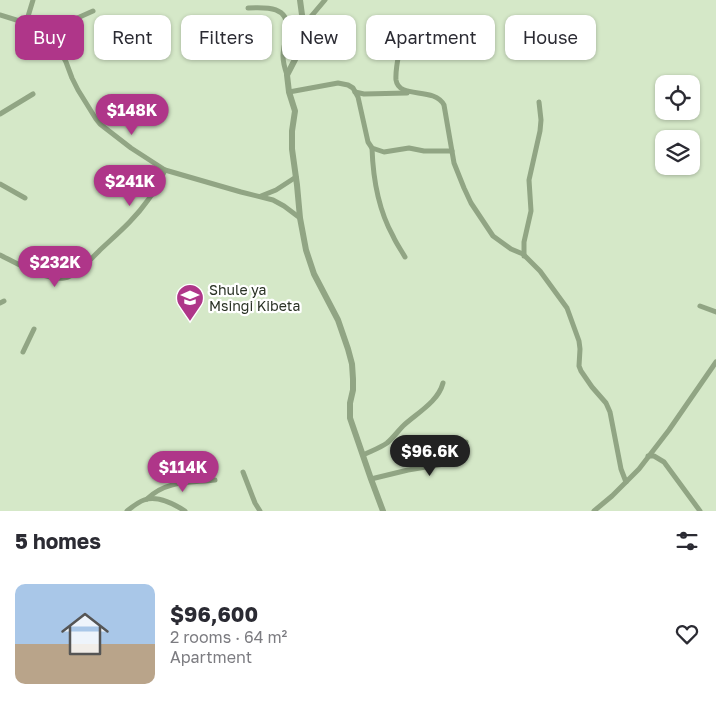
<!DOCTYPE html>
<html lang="en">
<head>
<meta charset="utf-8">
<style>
	body { margin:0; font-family:"Golos Text",sans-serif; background:#f2f2f3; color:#2b2b33; height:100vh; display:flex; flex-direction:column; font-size:19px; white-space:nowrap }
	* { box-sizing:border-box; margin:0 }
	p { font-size:16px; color:#7c7c81 }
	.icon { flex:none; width:28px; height:28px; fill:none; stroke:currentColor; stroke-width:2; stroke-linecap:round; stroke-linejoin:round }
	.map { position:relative; height:511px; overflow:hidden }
	.details { display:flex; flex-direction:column; background:#fff; flex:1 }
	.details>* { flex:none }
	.guide { position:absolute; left:15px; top:15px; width:686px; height:45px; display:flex; gap:10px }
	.tools { position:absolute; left:655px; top:75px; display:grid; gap:10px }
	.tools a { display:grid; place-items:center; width:45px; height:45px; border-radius:10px; background:#fff; box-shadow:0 1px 4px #0004; font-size:25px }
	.price { position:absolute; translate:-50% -42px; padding:0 11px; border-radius:18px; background:#af3689; color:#fff; font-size:16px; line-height:32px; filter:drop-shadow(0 1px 2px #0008) }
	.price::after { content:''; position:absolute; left:50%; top:30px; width:15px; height:11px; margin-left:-8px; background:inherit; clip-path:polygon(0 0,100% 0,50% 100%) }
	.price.on { background:#222; color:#fff }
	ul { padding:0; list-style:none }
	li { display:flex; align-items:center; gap:15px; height:125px; padding:0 15px }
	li+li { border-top:1px solid #e1e1e2 }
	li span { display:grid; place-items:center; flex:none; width:140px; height:100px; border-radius:10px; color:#555 }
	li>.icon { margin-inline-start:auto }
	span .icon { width:60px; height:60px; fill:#fffc; stroke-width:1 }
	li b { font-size:21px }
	h2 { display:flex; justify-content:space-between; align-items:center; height:60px; padding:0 15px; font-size:21px }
	.tag { padding:0 18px; border-radius:10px; background:#fff; box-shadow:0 1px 4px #0004; font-size:18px; line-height:45px }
	.tag.on { background:#af3689; color:#fff }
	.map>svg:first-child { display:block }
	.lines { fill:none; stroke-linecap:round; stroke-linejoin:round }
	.minor { stroke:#91a584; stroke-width:5 }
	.tertiary { stroke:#91a584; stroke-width:6 }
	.labels { text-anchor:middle; stroke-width:4.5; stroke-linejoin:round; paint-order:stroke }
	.poi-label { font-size:14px; fill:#2a3225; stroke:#fff; text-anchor:start }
</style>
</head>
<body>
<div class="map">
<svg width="716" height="511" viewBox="0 0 716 511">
	<rect width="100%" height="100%" fill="#d5e8c8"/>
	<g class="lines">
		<!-- minor -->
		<g class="minor">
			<path d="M248,8C267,7 290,6 287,32C286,40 283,48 283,56C283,63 285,69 287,75"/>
			<path d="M0,15L26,23L37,28L54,40L66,62L72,78L78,90L96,119L100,124L131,148L165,170L241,192L273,200L284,206L300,218"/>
			<path d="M26,23L33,0"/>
			<path d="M303,26L325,0"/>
			<path d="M402,37C400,51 395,66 396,80C399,100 434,86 444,105L454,163L464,188L471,203L493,236L511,249L523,254L540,271L567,308L579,341L580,349L579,366L581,371L592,387L606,403L610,412L621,469L626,482"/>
			<path d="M53,39L58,29L64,24L93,11"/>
			<path d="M289,92L338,83L348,85L353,88L358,97L368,142L372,148L384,152L409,148L424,151H452"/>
			<path d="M355,92L364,94L407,93"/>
			<path d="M0,114L33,94"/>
			<path d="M372,148C373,179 378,209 393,236C396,243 401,250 405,257"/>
			<path d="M0,184L25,198"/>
			<path d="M261,196L276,190L296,177"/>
			<path d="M0,255C16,263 47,281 64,278C75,277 92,258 100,250C117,234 134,220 148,200C155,191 160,181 165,170"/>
			<path d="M524,256V242L531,211L529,180L540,131L541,120L539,102"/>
			<path d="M0,303L4,301"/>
			<path d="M700,306L716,312"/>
			<path d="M23,352L34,329"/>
			<path d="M363,455C371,451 380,448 387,443C393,438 398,431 403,426C417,413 438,402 443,383"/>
			<path d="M648,456H654L664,462L700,511"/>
			<path d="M243,472L255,503L260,511"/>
			<path d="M371,479L408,470L444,464L454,459L462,452L466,442"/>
			<path d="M147,499C166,480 190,483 215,480"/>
			<path d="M127,511C132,507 138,502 144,500C157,495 174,504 185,511"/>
			<path d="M594,511L612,496L639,469L669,430L716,362"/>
		</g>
		<!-- tertiary -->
		<path class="tertiary" d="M300,0L305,37L303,44L287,75L289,92L295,111L292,131V149L297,185L300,218L306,250L314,274L338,320L348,349L352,364L353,379V390L350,403V418L371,479L383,511"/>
	</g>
	<!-- icons -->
	<defs>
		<symbol id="school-pin" viewBox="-11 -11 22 30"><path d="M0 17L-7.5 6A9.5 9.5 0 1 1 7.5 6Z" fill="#af3689" stroke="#fff"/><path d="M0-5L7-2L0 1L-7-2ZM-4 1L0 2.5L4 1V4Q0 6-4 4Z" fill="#fff"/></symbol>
	</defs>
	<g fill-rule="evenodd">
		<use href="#school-pin" x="174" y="282" width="32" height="43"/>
	</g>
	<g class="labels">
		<!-- poi labels -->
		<g class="poi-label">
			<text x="209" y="295">Shule ya<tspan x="209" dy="16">Msingi Kibeta</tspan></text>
		</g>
	</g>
</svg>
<div class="tools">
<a><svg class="icon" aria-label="locate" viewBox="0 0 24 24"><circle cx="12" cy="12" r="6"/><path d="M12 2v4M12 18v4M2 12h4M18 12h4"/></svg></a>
<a><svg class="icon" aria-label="layers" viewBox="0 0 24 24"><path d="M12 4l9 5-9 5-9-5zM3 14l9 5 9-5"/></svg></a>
</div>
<b class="price" style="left:132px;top:136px">$148K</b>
<b class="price" style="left:130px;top:207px">$241K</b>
<b class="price" style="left:55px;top:288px">$232K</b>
<b class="price on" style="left:430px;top:477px">$96.6K</b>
<b class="price" style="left:183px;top:493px">$114K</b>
<div class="guide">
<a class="tag on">Buy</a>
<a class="tag">Rent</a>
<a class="tag">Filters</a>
<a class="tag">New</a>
<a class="tag">Apartment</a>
<a class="tag">House</a>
</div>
</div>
<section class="details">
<h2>5 homes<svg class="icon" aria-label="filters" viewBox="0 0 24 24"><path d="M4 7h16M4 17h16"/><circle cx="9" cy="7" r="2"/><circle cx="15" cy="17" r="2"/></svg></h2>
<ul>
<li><span style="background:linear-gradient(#a9c7e8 60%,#b9a48a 0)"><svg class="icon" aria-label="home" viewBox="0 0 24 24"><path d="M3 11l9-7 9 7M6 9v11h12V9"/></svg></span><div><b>$96,600</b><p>2 rooms · 64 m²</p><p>Apartment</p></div><svg class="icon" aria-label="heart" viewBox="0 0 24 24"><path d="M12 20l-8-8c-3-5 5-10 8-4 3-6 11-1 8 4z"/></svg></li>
</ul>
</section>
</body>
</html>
